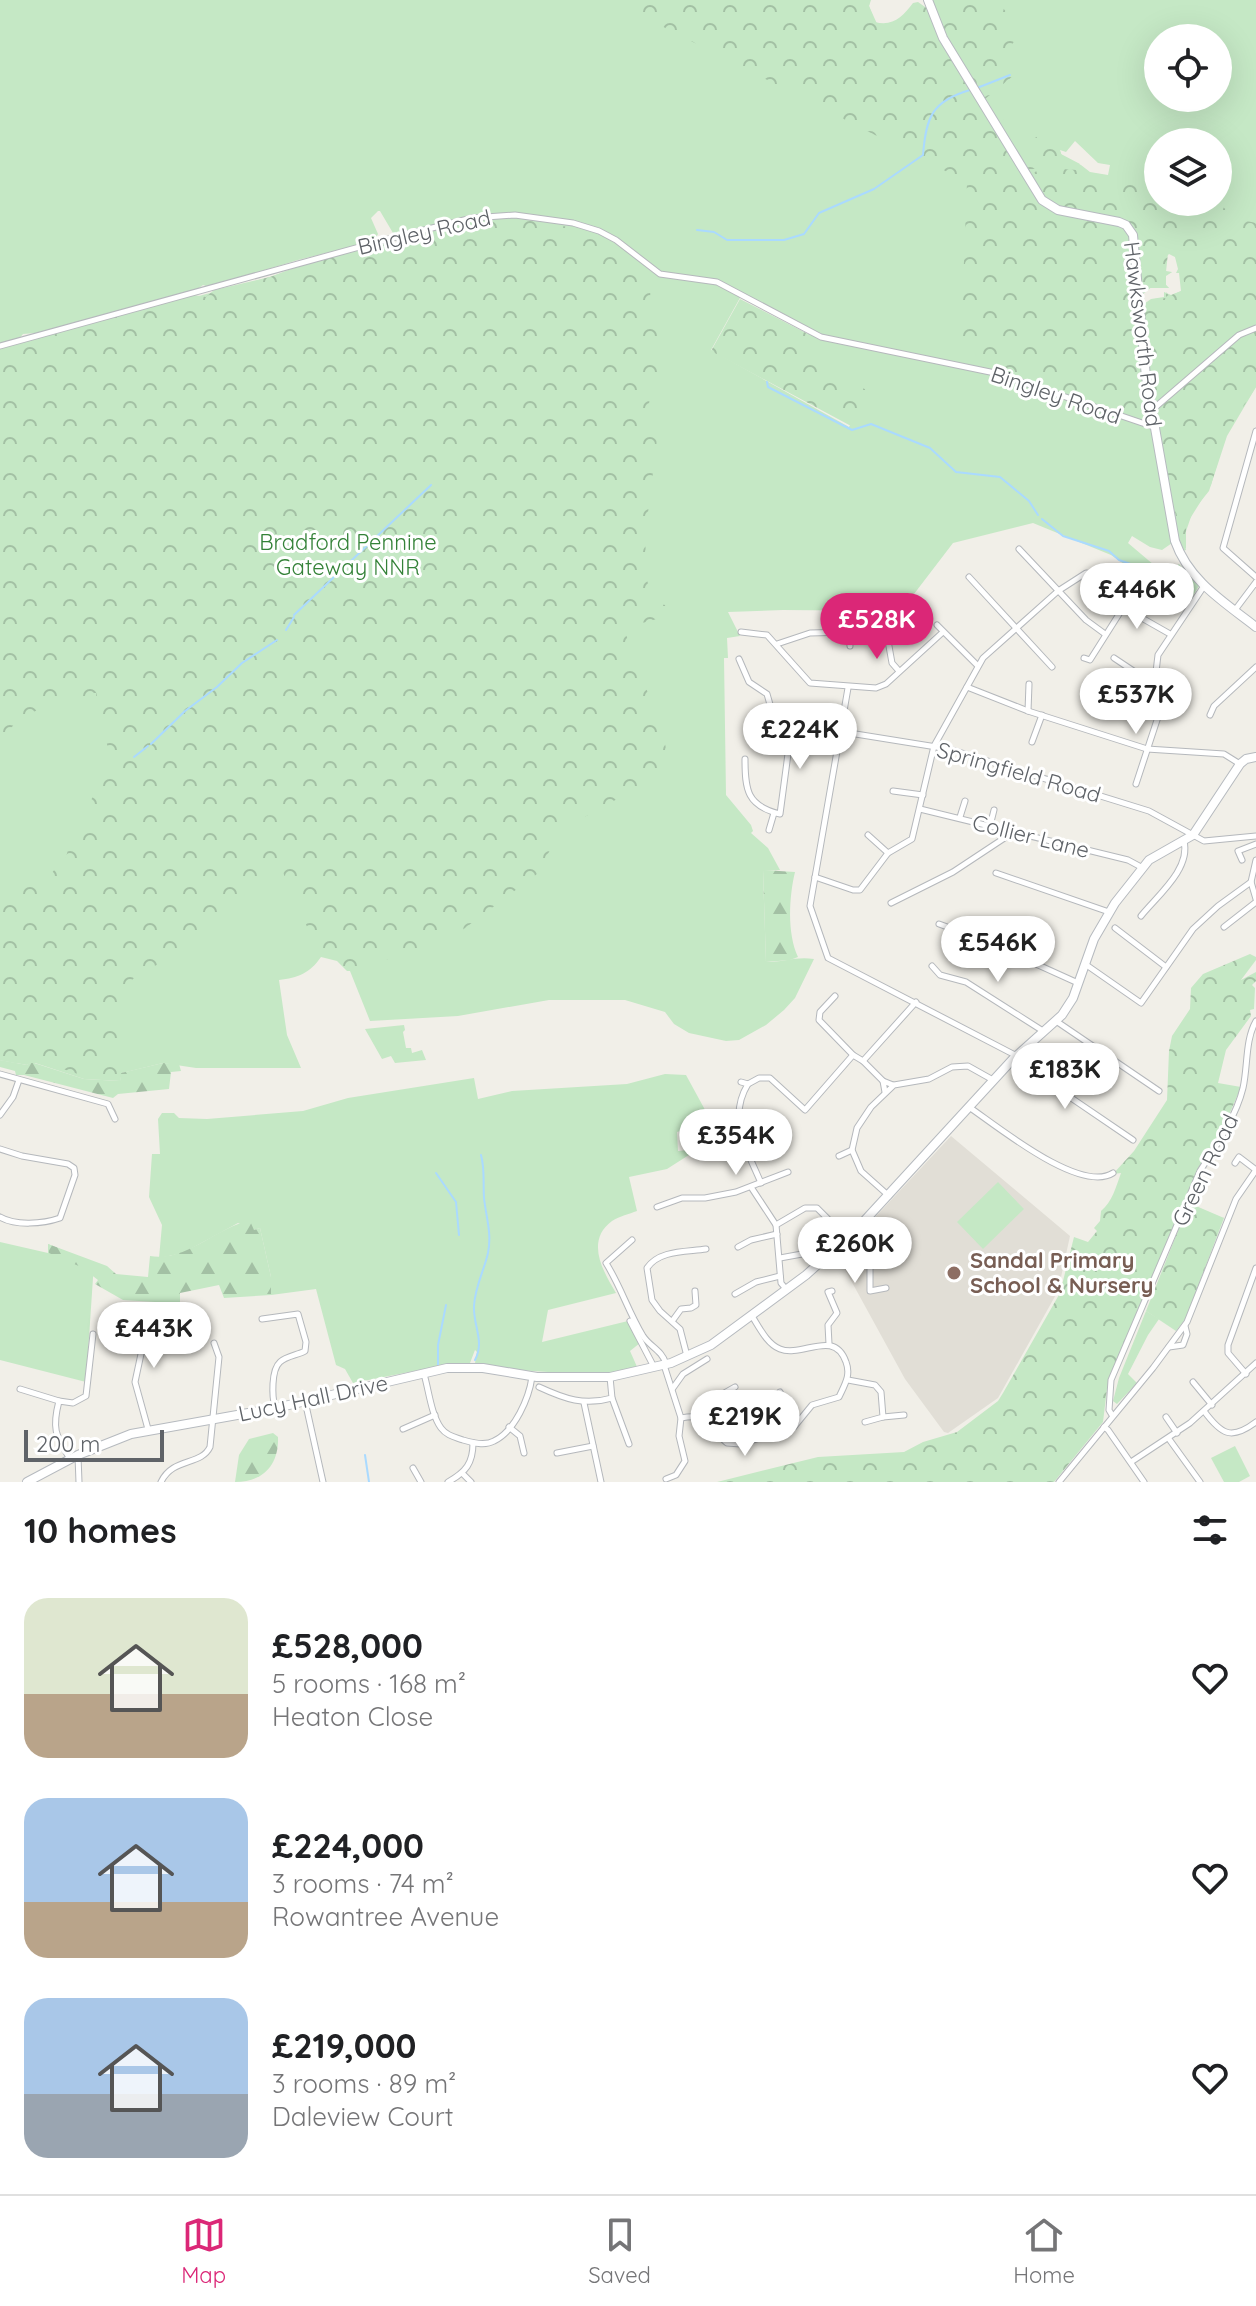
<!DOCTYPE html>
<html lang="en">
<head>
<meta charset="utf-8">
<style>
	body { margin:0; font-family:Quicksand,sans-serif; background:#f6f6f6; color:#202124; height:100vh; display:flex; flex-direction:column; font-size:30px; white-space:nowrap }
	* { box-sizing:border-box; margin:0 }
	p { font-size:26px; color:#757577 }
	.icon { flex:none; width:44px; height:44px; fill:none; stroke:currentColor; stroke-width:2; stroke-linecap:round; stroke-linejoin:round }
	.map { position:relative; height:1482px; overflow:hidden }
	.drawer { display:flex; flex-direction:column; background:#fff; flex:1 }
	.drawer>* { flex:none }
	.tools { position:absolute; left:1144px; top:24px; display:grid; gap:16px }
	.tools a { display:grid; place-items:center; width:88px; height:88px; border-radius:50%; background:#fff; box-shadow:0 8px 32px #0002; font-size:40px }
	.scale { position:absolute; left:24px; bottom:20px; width:140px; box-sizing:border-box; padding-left:8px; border:4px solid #5f6368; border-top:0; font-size:22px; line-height:28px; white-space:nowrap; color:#5f6368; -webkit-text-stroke:6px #fff; paint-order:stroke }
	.price { position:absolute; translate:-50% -68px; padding:0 18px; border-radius:28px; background:#fff; color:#222; font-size:26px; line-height:52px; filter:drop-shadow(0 2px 4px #0008) }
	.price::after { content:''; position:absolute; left:50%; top:48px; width:24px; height:18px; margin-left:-12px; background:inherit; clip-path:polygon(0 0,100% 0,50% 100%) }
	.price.on { background:#db2777; color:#fff }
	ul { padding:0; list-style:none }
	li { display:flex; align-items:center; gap:24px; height:200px; padding:0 24px }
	li span { display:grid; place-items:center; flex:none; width:224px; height:160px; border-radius:24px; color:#555 }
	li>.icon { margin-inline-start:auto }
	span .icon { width:96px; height:96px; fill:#fffc; stroke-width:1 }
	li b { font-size:34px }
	h2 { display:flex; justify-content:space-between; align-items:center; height:96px; padding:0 24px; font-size:34px }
	.menu { display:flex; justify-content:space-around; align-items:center; height:112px; border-top:2px solid #e0e0e0; background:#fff; font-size:22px; color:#757577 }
	.menu a { display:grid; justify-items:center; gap:4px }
	.menu .on { color:#db2777 }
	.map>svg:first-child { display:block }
	.education { fill:#e1ded6 }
	.grass { fill:#c5e8c5; fill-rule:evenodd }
	.forest { fill:url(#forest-firs) }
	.park { fill:url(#park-crowns) }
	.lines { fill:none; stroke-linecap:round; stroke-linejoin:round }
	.stream { stroke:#aadaff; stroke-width:2 }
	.street-casing { stroke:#b5b8bc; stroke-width:7 }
	.secondary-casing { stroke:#b6babf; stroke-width:10 }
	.street { stroke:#fff; stroke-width:5 }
	.secondary { stroke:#fff; stroke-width:8 }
	.education-dot { fill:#8d6e63; stroke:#fff; stroke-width:3 }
	.labels { text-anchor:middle; stroke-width:6; stroke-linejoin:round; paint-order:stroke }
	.street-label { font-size:22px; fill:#5f6368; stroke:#fff }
	.park-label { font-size:22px; fill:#348238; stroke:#fff }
	.education-label { font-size:22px; font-weight:bold; fill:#785e54; stroke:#fff; text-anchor:start }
</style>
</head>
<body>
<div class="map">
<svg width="1256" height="1482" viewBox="0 0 1256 1482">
	<defs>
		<pattern id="forest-firs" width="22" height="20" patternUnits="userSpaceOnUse" patternTransform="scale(2)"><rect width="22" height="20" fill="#c5e8c5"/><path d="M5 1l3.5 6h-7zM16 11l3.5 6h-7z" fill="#a3c0a4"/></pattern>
		<pattern id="park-crowns" width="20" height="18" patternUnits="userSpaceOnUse" patternTransform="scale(2)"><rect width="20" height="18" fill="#c5e8c5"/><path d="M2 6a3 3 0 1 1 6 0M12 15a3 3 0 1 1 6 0" fill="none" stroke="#a3c0a4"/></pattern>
	</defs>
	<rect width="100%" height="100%" fill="#f1efe8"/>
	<!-- education -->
	<path class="education" d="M951,1136L1070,1236L1058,1291L998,1398L948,1433L944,1432L905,1379L837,1255L864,1229Z"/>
	<!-- grass -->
	<g class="grass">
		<path d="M0,0H871L869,6L878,26L898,22L916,3L928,11L949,57L1004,147L1021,168L956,59L938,25L929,0H989L992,3L995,0H1256V327L1242,331L1159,403L1241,336L1256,331V387L1227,436L1209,491L1193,511L1184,537L1186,550L1183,551L1175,541L1162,550L1150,547L1132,536L1128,543L1154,565L1172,569L1179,564L1199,586L1188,604L1159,583L1144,577L1137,569L1130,568L1111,555L1033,523L953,543L901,611L783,610L728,612L740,636L727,638L728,658H724L726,795L751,825L753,831L751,833L768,848L780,870L763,871L766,962C783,962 797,956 814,959L795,998L784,1010L766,1025L739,1040L726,1041L689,1033L674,1024L665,1012L625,1000H549L458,1016L370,1021L350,971H347L337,961L321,957C310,973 298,978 279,980L287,1035L301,1068H196L163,1063L122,1073L120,1081L84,1079L32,1062L27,1065L0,1060V349L270,277L318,260L384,244L389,249L407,244L405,235L393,233L380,211H378L371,218L378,234L374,241L298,260L209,287L203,285L195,291L49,332L23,334L18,340L0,345ZM1158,38H1218V98H1158ZM1075,141L1098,163L1110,165L1108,175L1090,172L1081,165L1062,156L1060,150L1066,152ZM1158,142H1218V202H1158ZM1093,216L1120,219L1132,226C1142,248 1132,275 1141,296L1150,288H1169L1166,285V276L1172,272L1166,271L1165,258L1169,254L1175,257L1178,269L1176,273H1179L1181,291L1171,295L1164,292V297L1151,299L1141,306L1152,403L1157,405L1152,410L1138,335L1131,241L1125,230ZM741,296L809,332L796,352L868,392L849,427L711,350Z"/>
		<path d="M404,1025L405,1030L403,1032L406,1048H411L412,1053L422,1050L426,1060L395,1063L391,1056L382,1059L365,1029Z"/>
		<path d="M665,1074L686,1075L710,1119L705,1123L677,1132L678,1151L688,1150L692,1153L667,1169L629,1177L637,1211C629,1214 620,1216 612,1221C585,1241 603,1271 616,1293L548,1310L542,1342L628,1321L640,1343L630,1351L638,1369L593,1375L518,1370L475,1363L477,1352L475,1350L470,1363L435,1367L353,1383L345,1369L336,1365L316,1289L271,1295V1277L260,1228L254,1230L238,1223L183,1253L159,1258L162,1225L149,1197L152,1154H160L158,1119L162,1113H174L179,1118L207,1119L303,1111L348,1098L474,1078L478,1099L512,1091L627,1084Z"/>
		<path d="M998,1182L1024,1209L983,1249L957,1222Z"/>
		<path d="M0,1242L48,1253V1244L94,1263L86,1382L0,1360Z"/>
		<path d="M1146,1311L1159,1319L1148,1335L1128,1374L1137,1383L1117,1404L1113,1401L1119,1378Z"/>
		<path d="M1235,1446L1250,1476L1239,1482H1224L1211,1458Z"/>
	</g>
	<!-- forest -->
	<g class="forest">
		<path d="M763,870L795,872C789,897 787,933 798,957L790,960L766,962Z"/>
		<path d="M0,1060L27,1065L31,1062L84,1079L120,1081L121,1073L163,1063L179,1064L181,1071L171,1072L169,1089L118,1094L113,1098L24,1075H16L15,1071L0,1067Z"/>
		<path d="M250,1221L254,1230L260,1228L271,1277V1295L224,1298L219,1285L180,1293V1310L157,1312L155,1302L123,1300L95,1284L98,1280L81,1267L49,1253L48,1244L107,1266L116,1274L148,1277L150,1256C188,1262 215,1227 250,1221Z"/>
		<path d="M273,1433L278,1437C279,1464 264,1482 235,1482L239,1455L249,1439Z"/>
	</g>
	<!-- park -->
	<g class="park">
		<path d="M641,0H870L869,6L875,22C893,27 903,16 913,3L918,2L928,9L1033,192L1026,195L1028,203L1039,202L1124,227L1131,235L1144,375H1139L1128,382L1127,389L1130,392L1136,390L1143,379L1149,421L989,368L960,363L967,182L636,13Z"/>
		<path d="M930,0H995L1023,29L1008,50L1020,70L985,99L1024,144L1051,129L1061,154L1080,164L1078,166L1069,163L1027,170L948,44Z"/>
		<path d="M1046,168L1077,170L1094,176L1158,186V202H1215L1242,220L1256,223V326L1241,332L1164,394L1159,403H1154L1142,305L1154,299L1166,298V292L1169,296L1184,290V281L1174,253H1168L1166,272H1172L1166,275V285L1169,288L1154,286L1140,294C1138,275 1142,250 1136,233C1128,209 1078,214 1057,206C1043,199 1037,186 1029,174Z"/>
		<path d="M517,217L594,232L608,238L654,273C650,282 649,301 652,311C654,318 658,322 659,329C661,344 656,358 658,374L652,378L649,404L657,440L645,537L647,579L650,594L660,604L681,608L678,613L628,627L625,632L663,733L670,770L568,826L556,839L537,874L453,937L442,943L348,971L338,960L320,956L281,868C247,899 212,935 172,958C160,965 138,970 131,982C116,1006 120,1046 122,1073L103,1079L102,1075L93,1074L90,1078L45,1063H15L0,1060V893L25,887L48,877L66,857L71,839L105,773L109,749L106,742L100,741L96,693H93C55,708 9,706 0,753V348L194,295L206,297L214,290L270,277L318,259L384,244L390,248L403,244L406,237L474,220Z"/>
		<path d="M740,299L808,334L798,352L870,392L851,426L711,351Z"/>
		<path d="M1256,329V387L1227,432L1211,485L1186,525V548H1182L1169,480L1165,477L1157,413L1161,404L1237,338Z"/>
		<path d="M1250,954L1256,957V960L1241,980L1256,972V981L1252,985L1255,988L1254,1009L1250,1010L1251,1016L1226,1050L1218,1083L1241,1087L1223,1129L1187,1193L1149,1285L1107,1389L1103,1422L1054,1482H717L818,1457L904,1452L923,1442L957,1432L998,1401L1003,1393L1060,1293L1074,1237L1088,1242L1097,1231L1094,1228L1100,1221L1101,1211C1112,1202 1116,1187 1121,1173L1113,1174L1134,1151L1167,1100L1169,1051L1172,1036L1190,1009L1191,988L1203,974Z"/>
		<path d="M1189,1203L1224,1218L1186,1318L1176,1331L1146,1311Z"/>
	</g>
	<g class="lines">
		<!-- stream -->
		<g class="stream">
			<path d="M977,88L1010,75"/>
			<path d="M697,230L714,232L727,240H784L804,234L819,213L874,189L923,155C926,117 932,101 970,90"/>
			<path d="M767,382L768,387L852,430L871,424L930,448L956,472L1000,477L1029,501L1038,515"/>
			<path d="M1042,519L1063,536L1109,551L1119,560L1139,567L1144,574L1153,577L1162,576L1181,586L1183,593L1191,596"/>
			<path d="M294,615L431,485"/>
			<path d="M286,630L294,617"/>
			<path d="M151,744L185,711L217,687L242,663L277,640"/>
			<path d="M134,757L148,746"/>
			<path d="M436,1173L456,1202L459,1235"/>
			<path d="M475,1360C485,1341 473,1326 474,1306C475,1286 484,1271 488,1253C492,1233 486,1217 484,1198C483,1183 485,1169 481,1155"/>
			<path d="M438,1365V1345L446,1305"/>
			<path d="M365,1455L369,1482"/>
		</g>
		<defs>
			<g id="street">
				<path d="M0,346L392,238L472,218L515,215L573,223L599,231L616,240L660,274L717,282L821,337L995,373L1154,427"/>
				<path d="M1152,410L1239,335L1256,328"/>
				<path d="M1256,431L1223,548L1256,577"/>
				<path d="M1019,549L1086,620L1105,634"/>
				<path d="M969,577L1052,667"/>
				<path d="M1235,610L1256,582"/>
				<path d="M937,625L978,666"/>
				<path d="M741,632L767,635L810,683L876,688L886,684L943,632"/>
				<path d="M887,635L892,663L899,671"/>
				<path d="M777,644L810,633L849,632L850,646"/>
				<path d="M1084,658L1090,660L1121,611L1126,609L1170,634"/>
				<path d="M1114,658L1144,678L1155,680"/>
				<path d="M739,659L749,682L767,694L773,715L781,722L949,749L1149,811L1204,841L1256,836"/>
				<path d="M967,687L1028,711L1147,749L1224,754L1240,764"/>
				<path d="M848,688L810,906L828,958L1015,1055"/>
				<path d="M1156,690L1183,694"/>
				<path d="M1028,711L1029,684"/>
				<path d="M1210,715L1214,706L1256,667"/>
				<path d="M1032,742L1042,715"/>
				<path d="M745,759C745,790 747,806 780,814L792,724"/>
				<path d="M1136,784L1158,717L1155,680L1158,655L1204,586"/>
				<path d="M893,791L923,795"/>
				<path d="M920,809L1128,860L1141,867"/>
				<path d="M960,817L965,801"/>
				<path d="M990,826L994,810"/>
				<path d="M769,830L774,813"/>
				<path d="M868,835L888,853"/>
				<path d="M1242,860L1238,851L1256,844"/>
				<path d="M1256,860L1251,882L1256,899"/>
				<path d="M996,873L1109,912"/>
				<path d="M815,877L853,890H860L888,853L912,839L934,746L983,658L1058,591L1086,573L1106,578L1113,574"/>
				<path d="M891,903L953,872L1012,833"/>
				<path d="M1141,916C1157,896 1191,869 1184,841"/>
				<path d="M939,924L983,940L1078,983"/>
				<path d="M1224,927L1256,902"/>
				<path d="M1115,928L1166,967"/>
				<path d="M983,940L990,923"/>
				<path d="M1085,964L1141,1003L1193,929L1218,906L1251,882"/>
				<path d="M932,966L940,975L966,982L1043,1031"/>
				<path d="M835,996L820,1012L819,1020L853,1055"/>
				<path d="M1056,1021L1159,1091"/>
				<path d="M1014,1059L1133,1140"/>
				<path d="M863,1061L883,1081"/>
				<path d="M0,1074L108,1104L115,1119"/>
				<path d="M741,1082L748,1084L759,1078H770L805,1110L853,1055L863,1061L916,1002"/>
				<path d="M748,1084C727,1118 747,1150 761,1183"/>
				<path d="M885,1092L883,1081L893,1085"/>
				<path d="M969,1107C997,1126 1080,1194 1113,1173"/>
				<path d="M0,1115L13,1097L19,1080"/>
				<path d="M0,1149L22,1156L68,1164L74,1168L75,1175L60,1218C43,1224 15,1226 0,1217"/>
				<path d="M694,1153L744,1143"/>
				<path d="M839,1156L852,1150"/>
				<path d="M1235,1163L1239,1157L1256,1170"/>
				<path d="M751,1187L776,1225L781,1283L786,1289"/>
				<path d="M889,1196L861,1171L852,1150L857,1128L871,1107L894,1085L929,1079L952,1067L968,1066L993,1080"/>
				<path d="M657,1207L682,1198H705L736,1192L788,1172"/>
				<path d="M776,1225L805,1208H817L829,1220"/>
				<path d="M855,1231C864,1240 861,1254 870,1262V1291L886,1288"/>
				<path d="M632,1240L606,1263C621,1287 628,1311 643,1336C650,1347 662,1350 666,1364"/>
				<path d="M738,1247L751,1240L777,1234"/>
				<path d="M780,1258L802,1254"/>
				<path d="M735,1294L756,1282L780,1276"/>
				<path d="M262,1319L298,1314L306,1342L305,1351C298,1355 286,1356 280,1362C271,1370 272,1397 275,1407"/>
				<path d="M673,1320L681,1309L691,1308L696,1305L695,1291"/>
				<path d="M630,1321L654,1367"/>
				<path d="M829,1344L828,1325L837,1313L828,1292L832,1291"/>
				<path d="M1169,1347L1183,1345L1187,1334L1185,1326"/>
				<path d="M687,1356L680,1329L660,1311L652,1300L647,1268C659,1250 686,1252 706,1249"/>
				<path d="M664,1365L681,1418L679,1436L685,1461L676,1475L666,1479"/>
				<path d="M424,1374C429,1391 431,1414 441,1428C447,1436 455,1437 463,1440C473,1443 485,1446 494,1441C515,1431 529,1398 532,1377"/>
				<path d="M1246,1374L1228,1353V1345L1256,1268"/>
				<path d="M848,1380L875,1385L881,1392L883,1417L865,1422"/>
				<path d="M1193,1382L1212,1405"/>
				<path d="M539,1387C565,1399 584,1406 612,1398L610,1377"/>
				<path d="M673,1388L683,1374L707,1359"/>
				<path d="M20,1389L59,1401"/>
				<path d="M780,1392L788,1409L797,1421"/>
				<path d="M612,1398L629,1444"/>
				<path d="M305,1401L323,1482"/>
				<path d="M584,1403L601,1482"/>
				<path d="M1204,1411C1221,1434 1231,1441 1256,1422"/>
				<path d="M1112,1415L1109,1410L1111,1380L1200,1171C1216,1146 1236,1117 1243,1088C1248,1066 1245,1040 1256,1021"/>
				<path d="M883,1417L904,1415"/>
				<path d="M1166,1417L1177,1433"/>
				<path d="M681,1418C712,1412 708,1428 727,1443L741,1444L794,1427L812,1405L839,1397C845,1384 851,1375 846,1362C834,1328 802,1358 780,1349C767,1344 759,1327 752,1316"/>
				<path d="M703,1418L712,1400L735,1387"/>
				<path d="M509,1427L520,1436L524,1453"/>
				<path d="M1104,1427L1108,1430L1144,1482"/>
				<path d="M148,1429L135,1382L150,1312"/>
				<path d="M403,1429L435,1415"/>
				<path d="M1169,1439L1200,1482"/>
				<path d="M557,1453L593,1446"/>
				<path d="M78,1456L79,1482"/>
				<path d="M70,1459C55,1435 52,1428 59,1401L73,1403L86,1396L93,1334"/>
				<path d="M1131,1462L1190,1423L1256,1363"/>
				<path d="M413,1468L421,1482"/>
				<path d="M463,1474L471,1482"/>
				<path d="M161,1482C173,1457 201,1466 210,1447L219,1357L214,1343"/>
				<path d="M448,1482C466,1472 473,1463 473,1443"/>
				<path d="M1059,1482L1153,1368L1187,1322L1236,1199L1256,1170"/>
			</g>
			<g id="secondary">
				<path d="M928,0L943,38L1042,200L1058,210L1119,222L1126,225L1133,235L1146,377L1175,541C1189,581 1224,602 1256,627"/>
				<path d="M27,1482L78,1455L131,1434L276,1408L447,1368H483L537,1377H610L671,1363L711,1345L806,1275L855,1231L1013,1059L1062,1015L1073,998L1094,939L1115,903L1149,860L1193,835L1240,764L1246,759L1256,757"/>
			</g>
		</defs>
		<!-- street casing -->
		<use href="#street" class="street-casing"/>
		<!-- secondary casing -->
		<use href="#secondary" class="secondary-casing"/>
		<!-- street -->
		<use href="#street" class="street"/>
		<!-- secondary -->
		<use href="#secondary" class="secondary"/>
	</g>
	<!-- markers -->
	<circle class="education-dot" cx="954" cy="1273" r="8"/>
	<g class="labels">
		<!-- street labels -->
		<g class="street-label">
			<text transform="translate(424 232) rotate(-13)" y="8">Bingley Road</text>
			<text transform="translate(1143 334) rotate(83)" y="8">Hawksworth Road</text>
			<text transform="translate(1056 395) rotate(19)" y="8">Bingley Road</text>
			<text transform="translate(1019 772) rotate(16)" y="8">Springfield Road</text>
			<text transform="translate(1031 836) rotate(14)" y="8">Collier Lane</text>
			<text transform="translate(1205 1170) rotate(-64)" y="8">Green Road</text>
			<text transform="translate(313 1398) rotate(-12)" y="8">Lucy Hall Drive</text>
		</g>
		<!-- park labels -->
		<g class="park-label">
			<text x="348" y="550">Bradford Pennine<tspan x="348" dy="25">Gateway NNR</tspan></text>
		</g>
		<!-- education labels -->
		<g class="education-label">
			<text x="970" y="1268">Sandal Primary<tspan x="970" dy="25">School &amp; Nursery</tspan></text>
		</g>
	</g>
</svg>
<div class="tools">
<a><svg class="icon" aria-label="locate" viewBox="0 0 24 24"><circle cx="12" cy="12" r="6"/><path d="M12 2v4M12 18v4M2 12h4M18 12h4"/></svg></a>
<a><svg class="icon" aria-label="layers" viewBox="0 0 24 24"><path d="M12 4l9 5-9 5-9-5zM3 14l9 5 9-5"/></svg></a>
</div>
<div class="scale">200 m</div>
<b class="price" style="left:1137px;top:631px">£446K</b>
<b class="price on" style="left:877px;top:661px">£528K</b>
<b class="price" style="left:1136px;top:736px">£537K</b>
<b class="price" style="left:800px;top:771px">£224K</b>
<b class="price" style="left:998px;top:984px">£546K</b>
<b class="price" style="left:1065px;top:1111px">£183K</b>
<b class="price" style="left:736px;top:1177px">£354K</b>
<b class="price" style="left:855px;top:1285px">£260K</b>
<b class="price" style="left:154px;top:1370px">£443K</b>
<b class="price" style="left:745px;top:1458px">£219K</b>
</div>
<section class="drawer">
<h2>10 homes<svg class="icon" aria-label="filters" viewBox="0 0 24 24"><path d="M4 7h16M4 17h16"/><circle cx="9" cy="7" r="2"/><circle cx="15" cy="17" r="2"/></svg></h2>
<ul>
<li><span style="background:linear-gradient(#dfe7d0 60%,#b9a48a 0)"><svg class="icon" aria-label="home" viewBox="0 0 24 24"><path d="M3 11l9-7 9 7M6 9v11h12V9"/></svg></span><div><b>£528,000</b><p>5 rooms · 168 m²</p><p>Heaton Close</p></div><svg class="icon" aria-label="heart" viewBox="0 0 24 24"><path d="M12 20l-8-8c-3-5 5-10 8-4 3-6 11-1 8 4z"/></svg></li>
<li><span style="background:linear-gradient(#a9c7e8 65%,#b9a48a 0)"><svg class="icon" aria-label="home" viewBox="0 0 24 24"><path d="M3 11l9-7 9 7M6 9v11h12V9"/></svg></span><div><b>£224,000</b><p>3 rooms · 74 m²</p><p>Rowantree Avenue</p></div><svg class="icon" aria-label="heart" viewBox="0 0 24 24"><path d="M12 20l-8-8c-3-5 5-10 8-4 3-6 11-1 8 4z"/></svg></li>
<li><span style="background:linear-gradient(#a9c7e8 60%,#9aa5b1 0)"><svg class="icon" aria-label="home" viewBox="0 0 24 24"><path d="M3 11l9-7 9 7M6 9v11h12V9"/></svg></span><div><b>£219,000</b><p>3 rooms · 89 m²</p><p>Daleview Court</p></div><svg class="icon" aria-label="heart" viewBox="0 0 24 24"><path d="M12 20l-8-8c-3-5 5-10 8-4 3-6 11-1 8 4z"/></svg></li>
</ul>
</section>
<nav class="menu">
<a class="on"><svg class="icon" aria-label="map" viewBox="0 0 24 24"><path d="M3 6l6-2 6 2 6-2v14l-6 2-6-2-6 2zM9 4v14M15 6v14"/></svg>Map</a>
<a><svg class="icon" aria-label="saved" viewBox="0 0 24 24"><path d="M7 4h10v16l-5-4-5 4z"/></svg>Saved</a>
<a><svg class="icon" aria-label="home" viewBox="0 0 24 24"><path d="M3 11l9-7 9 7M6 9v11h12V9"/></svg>Home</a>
</nav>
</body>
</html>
